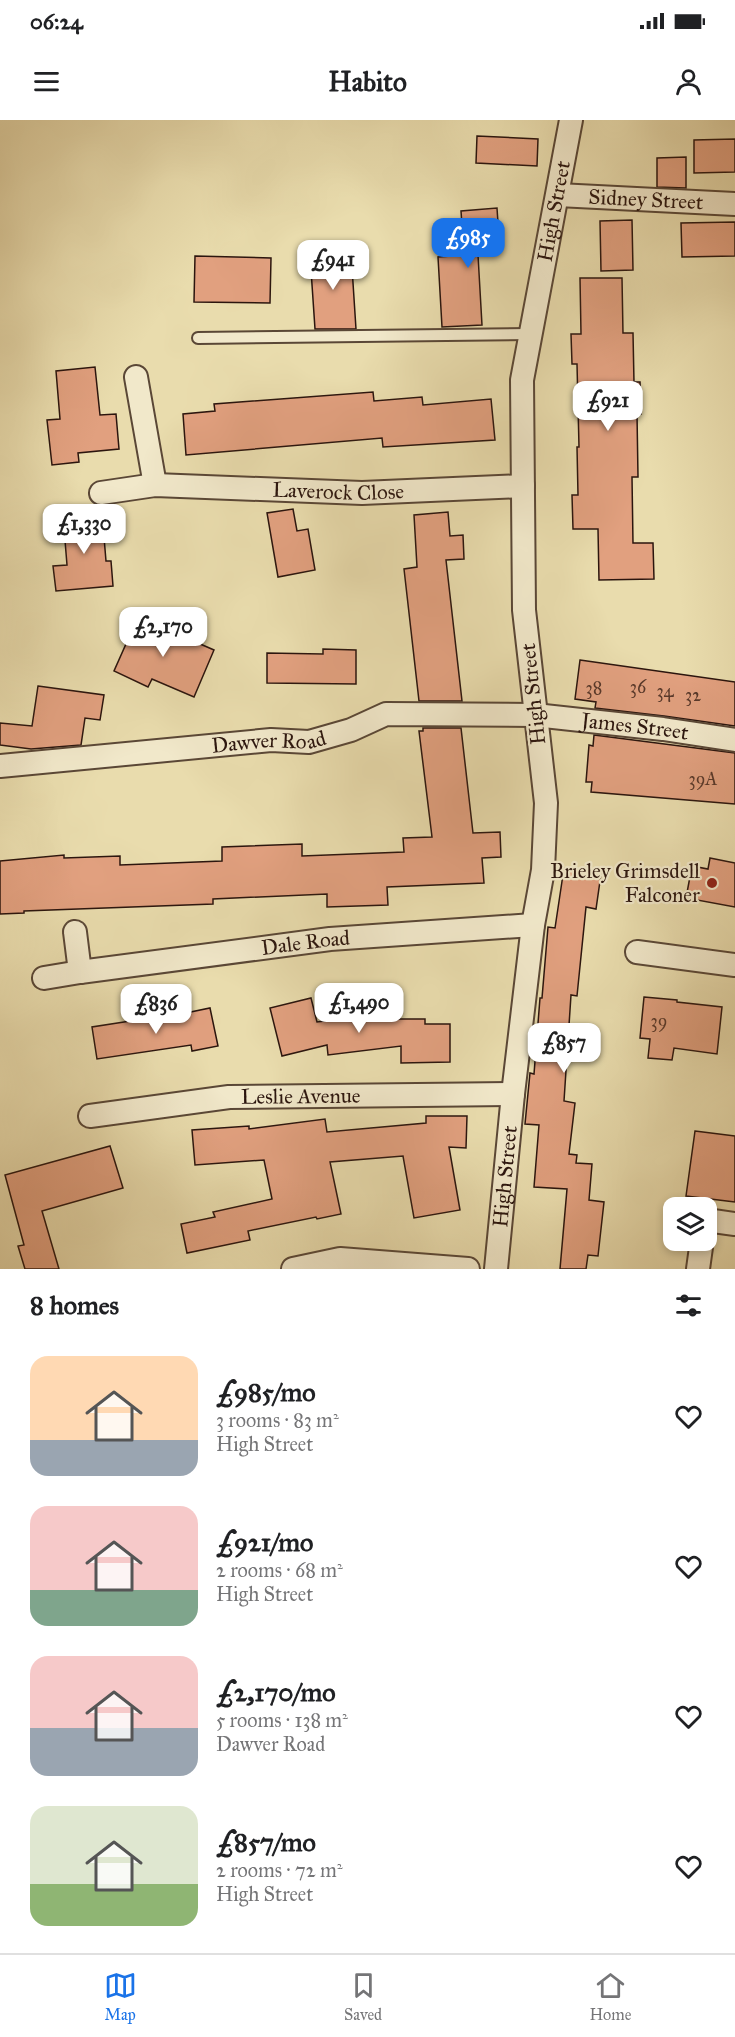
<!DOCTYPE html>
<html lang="en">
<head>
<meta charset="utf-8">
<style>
	body { margin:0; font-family:"IM FELL Great Primer",serif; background:#f6f6f6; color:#202124; height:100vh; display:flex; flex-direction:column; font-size:22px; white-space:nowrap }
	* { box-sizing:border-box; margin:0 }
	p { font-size:20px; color:#757577 }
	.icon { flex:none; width:33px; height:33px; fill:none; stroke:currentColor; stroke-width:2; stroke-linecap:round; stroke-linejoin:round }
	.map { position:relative; height:1149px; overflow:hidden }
	.details { display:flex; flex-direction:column; background:#fff; flex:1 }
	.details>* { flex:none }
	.controls { position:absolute; left:663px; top:1077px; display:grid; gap:12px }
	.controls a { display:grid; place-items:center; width:54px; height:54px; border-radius:12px; background:#fff; box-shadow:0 3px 9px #0003; font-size:30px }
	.price { position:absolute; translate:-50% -51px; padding:0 14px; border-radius:12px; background:#fff; color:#222; font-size:20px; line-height:39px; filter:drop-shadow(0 2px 3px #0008) }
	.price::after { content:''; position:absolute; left:50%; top:36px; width:18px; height:14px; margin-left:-9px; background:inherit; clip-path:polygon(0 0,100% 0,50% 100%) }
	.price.current { background:#1a73e8; color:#fff }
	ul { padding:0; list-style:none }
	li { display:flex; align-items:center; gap:18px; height:150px; padding:0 30px }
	li span { display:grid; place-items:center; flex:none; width:168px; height:120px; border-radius:18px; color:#555 }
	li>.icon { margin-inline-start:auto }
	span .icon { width:72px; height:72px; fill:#fffc; stroke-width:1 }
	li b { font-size:26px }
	h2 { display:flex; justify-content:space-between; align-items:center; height:72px; padding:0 30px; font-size:26px }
	.status { display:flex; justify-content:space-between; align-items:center; height:42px; padding:0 30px; background:#fff; direction:ltr }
	.status svg { height:16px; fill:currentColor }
	header { display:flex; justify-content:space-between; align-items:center; height:78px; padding:0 30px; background:#fff; font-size:27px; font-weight:800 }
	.dock { display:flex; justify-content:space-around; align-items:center; height:84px; border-top:2px solid #e0e0e0; background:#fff; font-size:16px; color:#757577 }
	.dock a { display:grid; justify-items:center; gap:3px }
	.dock .current { color:#1a73e8 }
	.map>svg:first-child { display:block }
	.building { fill:#e1a07f; stroke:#2b150e; stroke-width:1.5 }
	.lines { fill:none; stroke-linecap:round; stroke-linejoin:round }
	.service-casing { stroke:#5a4736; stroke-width:14 }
	.minor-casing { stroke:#5a4736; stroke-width:26 }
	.service { stroke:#f1e8ca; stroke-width:10 }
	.minor { stroke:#f1e8ca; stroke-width:22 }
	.poi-dot { fill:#8f2418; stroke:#f1e8ca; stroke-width:2 }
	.labels { text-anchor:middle; stroke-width:4.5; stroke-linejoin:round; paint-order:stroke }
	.number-label { font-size:18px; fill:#58382a }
	.street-label { font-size:21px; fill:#2b150e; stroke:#f1e8ca }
	.poi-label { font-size:21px; fill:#2b150e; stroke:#f1e8ca; text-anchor:end }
</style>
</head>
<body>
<div class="status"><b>06:24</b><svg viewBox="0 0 49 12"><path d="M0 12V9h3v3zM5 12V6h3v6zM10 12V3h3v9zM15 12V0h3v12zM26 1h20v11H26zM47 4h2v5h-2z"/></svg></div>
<header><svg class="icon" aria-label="menu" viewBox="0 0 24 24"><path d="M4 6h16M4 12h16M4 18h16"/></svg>Habito<svg class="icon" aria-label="person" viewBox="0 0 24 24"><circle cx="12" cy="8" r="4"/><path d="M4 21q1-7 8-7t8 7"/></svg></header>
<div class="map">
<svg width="735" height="1149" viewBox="0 0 735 1149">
	<rect width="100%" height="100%" fill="#e9dcad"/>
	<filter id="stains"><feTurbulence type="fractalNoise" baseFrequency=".00333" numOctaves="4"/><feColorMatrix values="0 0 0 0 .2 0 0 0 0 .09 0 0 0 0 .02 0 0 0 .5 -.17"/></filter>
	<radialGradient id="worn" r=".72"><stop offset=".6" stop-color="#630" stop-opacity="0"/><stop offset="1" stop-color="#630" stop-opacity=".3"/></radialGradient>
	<!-- building -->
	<g class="building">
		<path d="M477,16L538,19L537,46L476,43Z"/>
		<path d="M735,19V52L694,53V20Z"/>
		<path d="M686,37V68L657,67V38Z"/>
		<path d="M497,88L500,133L478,135L482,205L442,207L438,137L464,135L461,91Z"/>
		<path d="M632,100L633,150L601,151L600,101Z"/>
		<path d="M735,102V136L682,137L681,103Z"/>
		<path d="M351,132L356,209H315L310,135Z"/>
		<path d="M195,136L271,138L270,183L194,182Z"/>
		<path d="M580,158H622L623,213H633L634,262H640L641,294H637L638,357H632L633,423H653L654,459L599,460L598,409H573L572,375H578L577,327H579L577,244H572L571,214H581Z"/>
		<path d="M95,247L100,295L116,294L119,329L78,333L79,342L52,345L47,300L60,299L56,251Z"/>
		<path d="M373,272L374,281L422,277L423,285L491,279L495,320L383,327L382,318L186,335L183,294L215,291L214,284Z"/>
		<path d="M293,389L297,411L308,409L315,450L278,457L267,393Z"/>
		<path d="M448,392L450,416L463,415L464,439L446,440L462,581H419L404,449L417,447L414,395Z"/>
		<path d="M102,393L106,441H111L113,466L56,471L53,446L67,445L63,396Z"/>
		<path d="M138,497L214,530L194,577L152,559L148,567L114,551Z"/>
		<path d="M323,529L356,530V564L267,563V533L323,534Z"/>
		<path d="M580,540L735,562V606L664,596L595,588L596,582L575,579Z"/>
		<path d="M38,566L104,575L100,600L85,598L81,625L31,629L0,625V603L32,606Z"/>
		<path d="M423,608H461L473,713L500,712L501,737L482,738L484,763L387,767L388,785L327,787V774L213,779V784L24,791V793L0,794V741L64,735V738L120,736V745L222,741V727L302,724V736L404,732L403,718L432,717L419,611H423Z"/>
		<path d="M594,615L735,633V684L591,672L592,662H586L589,625L593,626Z"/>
		<path d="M710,738L735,743V787L686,778L692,746L708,749Z"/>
		<path d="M564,748L601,754L596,789L586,787L577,876L571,875L564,981L575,983L569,1034L577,1035L576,1043L592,1044L589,1080L604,1082L598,1136L588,1135L586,1149H560L567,1069L534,1067L539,1005L525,1004L530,953L534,954L540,878H542L548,807L555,808Z"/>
		<path d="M644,877L677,880V882L722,887L717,934L674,928L672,940L648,938L650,919L640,918Z"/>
		<path d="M311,878L317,902L366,896V899H425V904H450V942L401,943V926L328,935L327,925L282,936L270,888Z"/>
		<path d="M210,888L218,926L192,931L191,925L97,939L92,907L156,897L157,899Z"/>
		<path d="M426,996H467L466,1028L449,1027L460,1090L414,1098L403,1036L330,1042L341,1094L317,1099L316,1097L248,1111L250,1120L187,1133L181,1104L215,1097L213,1092L272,1079L264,1040L195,1045L192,1010L249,1006V1009L325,999L327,1012L426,1003Z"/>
		<path d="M695,1011L735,1016V1082L686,1076Z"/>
		<path d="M110,1026L123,1068L42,1091L59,1149H25L18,1126L24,1125L5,1055Z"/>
	</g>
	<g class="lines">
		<defs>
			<path id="service" d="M198,218L529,214"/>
			<g id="minor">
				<path id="s1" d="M558,75L735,84"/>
				<path d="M136,257L155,365"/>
				<path id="s2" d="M101,373L155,365L362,373L523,366"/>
				<path id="s3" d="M0,646L271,620L309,622L351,610L386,594L535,595L663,609L735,620"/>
				<path d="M75,812L80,852"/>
				<path d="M637,832L735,845"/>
				<path id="s4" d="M44,858L80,852L330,819L533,805"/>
				<path id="s5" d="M90,996L229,977L513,974"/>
				<path d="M706,1100L735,1104"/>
				<path d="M293,1149L340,1139L468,1149"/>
				<path id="s6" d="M496,1149L513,974L533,805L543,750L546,683L524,490L522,260L571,0"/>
				<path d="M698,1149L702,1120"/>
			</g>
		</defs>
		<!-- service casing -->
		<use href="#service" class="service-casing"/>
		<!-- minor casing -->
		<use href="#minor" class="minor-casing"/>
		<!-- service -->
		<use href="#service" class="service"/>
		<!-- minor -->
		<use href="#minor" class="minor"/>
	</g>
	<!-- markers -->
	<circle class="poi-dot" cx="712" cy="763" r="6"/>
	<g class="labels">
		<!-- number labels -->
		<g class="number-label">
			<text x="638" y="573">36</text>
			<text x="594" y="574">38</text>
			<text x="665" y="577">34</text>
			<text x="693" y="581">32</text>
			<text x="703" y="665">39A</text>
			<text x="659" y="907">39</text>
		</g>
		<!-- street labels -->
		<g class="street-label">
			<text dy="7" stroke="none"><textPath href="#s1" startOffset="88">Sidney Street</textPath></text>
			<text dy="7" stroke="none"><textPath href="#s6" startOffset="1065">High Street</textPath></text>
			<text dy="7" stroke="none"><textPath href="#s2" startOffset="238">Laverock Close</textPath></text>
			<text transform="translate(533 574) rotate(-96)" y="7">High Street</text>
			<text dy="7" stroke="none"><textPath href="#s3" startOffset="642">James Street</textPath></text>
			<text dy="7" stroke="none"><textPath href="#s3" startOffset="270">Dawver Road</textPath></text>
			<text dy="7" stroke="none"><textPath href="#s4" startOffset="264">Dale Road</textPath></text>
			<text dy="7" stroke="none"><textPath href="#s5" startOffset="212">Leslie Avenue</textPath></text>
			<text dy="7" stroke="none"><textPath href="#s6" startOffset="93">High Street</textPath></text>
		</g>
		<!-- poi labels -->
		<g class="poi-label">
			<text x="700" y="758">Brieley Grimsdell<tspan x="700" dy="24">Falconer</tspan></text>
		</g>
	</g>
	<rect width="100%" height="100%" filter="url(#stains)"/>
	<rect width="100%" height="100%" fill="url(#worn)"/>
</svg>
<div class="controls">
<a><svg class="icon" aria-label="layers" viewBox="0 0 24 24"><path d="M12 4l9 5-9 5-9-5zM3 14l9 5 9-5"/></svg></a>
</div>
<b class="price current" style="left:468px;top:149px">£985</b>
<b class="price" style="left:333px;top:171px">£941</b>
<b class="price" style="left:608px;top:312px">£921</b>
<b class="price" style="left:84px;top:435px">£1,330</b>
<b class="price" style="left:163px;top:538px">£2,170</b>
<b class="price" style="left:359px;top:914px">£1,490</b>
<b class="price" style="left:156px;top:915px">£836</b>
<b class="price" style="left:564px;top:954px">£857</b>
</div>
<section class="details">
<h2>8 homes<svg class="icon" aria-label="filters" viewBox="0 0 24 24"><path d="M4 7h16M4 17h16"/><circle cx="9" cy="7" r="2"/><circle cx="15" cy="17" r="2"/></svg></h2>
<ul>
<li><span style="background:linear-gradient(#ffd9b3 70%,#9aa5b1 0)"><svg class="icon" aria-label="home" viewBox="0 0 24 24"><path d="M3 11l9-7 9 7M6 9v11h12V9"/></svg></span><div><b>£985/mo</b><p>3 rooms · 83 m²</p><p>High Street</p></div><svg class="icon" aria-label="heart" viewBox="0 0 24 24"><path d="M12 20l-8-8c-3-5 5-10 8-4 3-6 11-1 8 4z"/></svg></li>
<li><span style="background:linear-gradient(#f6c9c9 70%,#7fa58c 0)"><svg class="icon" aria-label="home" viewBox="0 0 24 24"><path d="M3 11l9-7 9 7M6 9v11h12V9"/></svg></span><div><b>£921/mo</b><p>2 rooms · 68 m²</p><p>High Street</p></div><svg class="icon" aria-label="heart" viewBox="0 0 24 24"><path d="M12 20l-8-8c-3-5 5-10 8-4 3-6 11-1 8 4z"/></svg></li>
<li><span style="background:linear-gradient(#f6c9c9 60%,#9aa5b1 0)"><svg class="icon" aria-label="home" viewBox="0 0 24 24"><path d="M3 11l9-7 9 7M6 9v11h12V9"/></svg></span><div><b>£2,170/mo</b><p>5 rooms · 138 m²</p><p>Dawver Road</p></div><svg class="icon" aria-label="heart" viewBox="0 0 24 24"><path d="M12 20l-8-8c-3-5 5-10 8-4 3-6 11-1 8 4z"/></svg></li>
<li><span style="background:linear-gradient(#dfe7d0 65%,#8fb573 0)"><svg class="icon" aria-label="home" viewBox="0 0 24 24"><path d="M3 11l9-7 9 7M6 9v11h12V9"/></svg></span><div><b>£857/mo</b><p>2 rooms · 72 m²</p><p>High Street</p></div><svg class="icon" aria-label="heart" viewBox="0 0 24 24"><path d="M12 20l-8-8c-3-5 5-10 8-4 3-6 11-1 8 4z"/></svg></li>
</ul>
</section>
<nav class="dock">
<a class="current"><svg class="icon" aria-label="map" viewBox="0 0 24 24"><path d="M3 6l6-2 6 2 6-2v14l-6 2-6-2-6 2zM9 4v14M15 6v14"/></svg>Map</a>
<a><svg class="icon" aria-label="saved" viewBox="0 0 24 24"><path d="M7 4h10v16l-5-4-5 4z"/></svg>Saved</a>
<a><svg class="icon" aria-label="home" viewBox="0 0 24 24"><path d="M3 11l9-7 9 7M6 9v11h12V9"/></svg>Home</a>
</nav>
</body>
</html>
